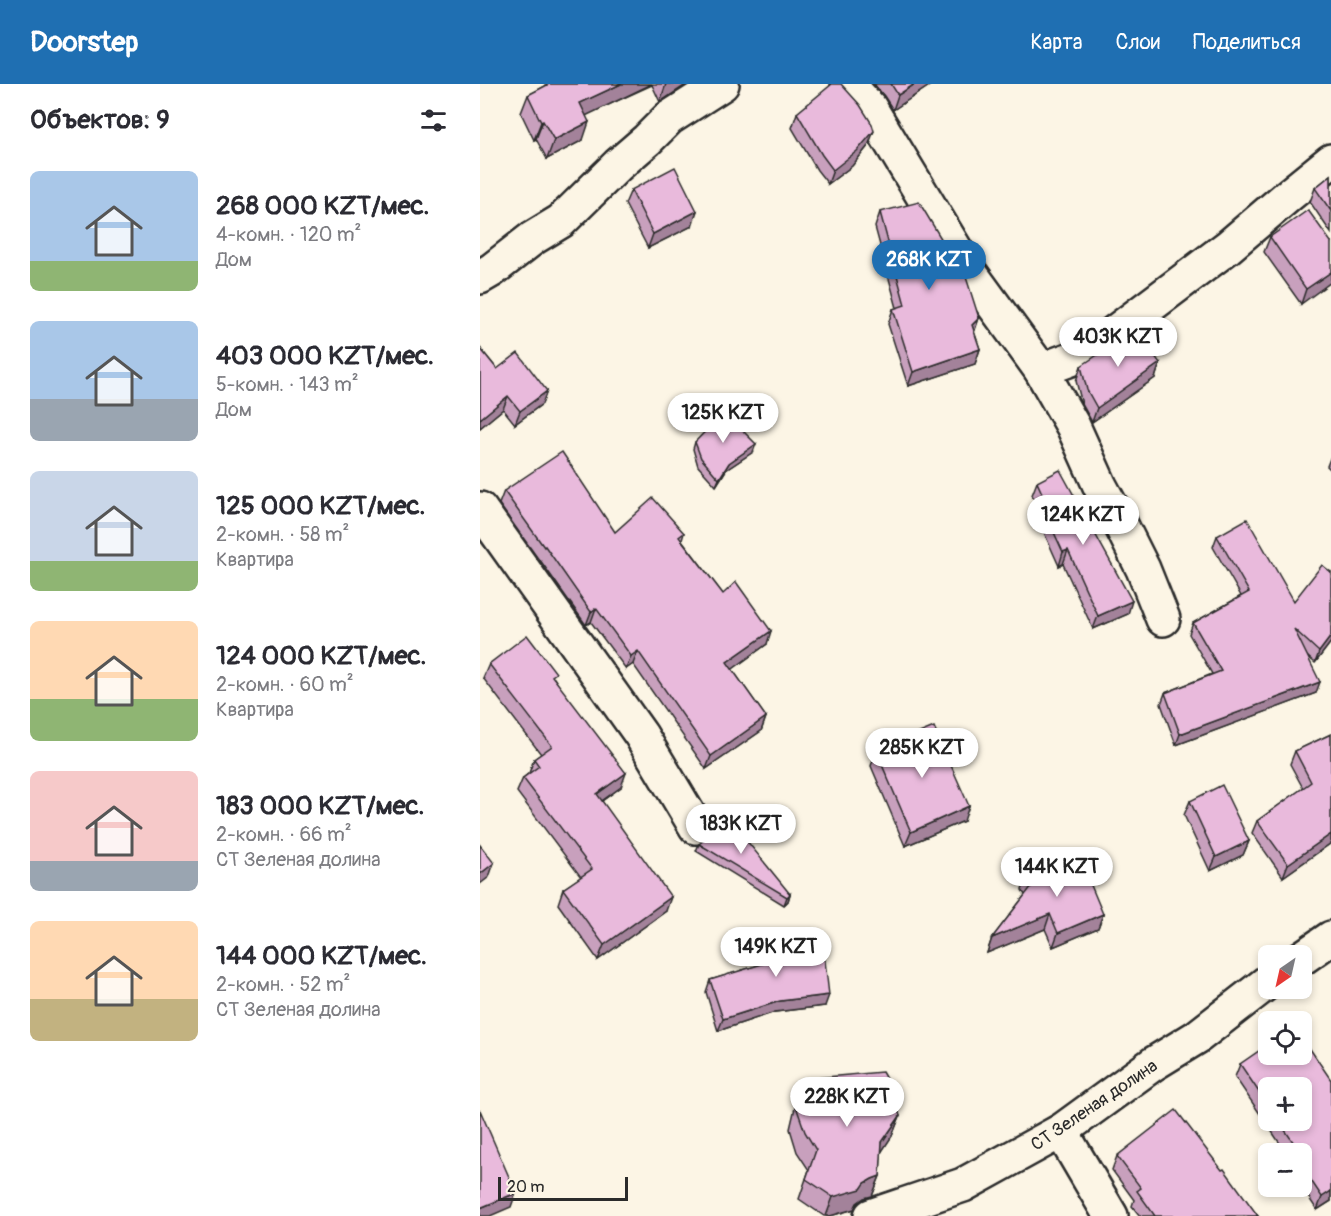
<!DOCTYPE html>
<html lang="ru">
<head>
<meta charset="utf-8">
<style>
	body { margin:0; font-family:Pangolin,sans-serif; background:#f7f7f7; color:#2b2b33; height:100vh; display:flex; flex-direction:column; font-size:22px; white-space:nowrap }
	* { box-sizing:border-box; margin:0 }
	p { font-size:20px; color:#7c7c81 }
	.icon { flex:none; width:33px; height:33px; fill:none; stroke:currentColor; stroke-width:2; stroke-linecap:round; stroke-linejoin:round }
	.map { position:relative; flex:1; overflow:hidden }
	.side { display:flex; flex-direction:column; background:#fff; width:480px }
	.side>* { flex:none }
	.needle { width:39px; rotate:214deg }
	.buttons { position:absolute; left:778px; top:861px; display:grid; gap:12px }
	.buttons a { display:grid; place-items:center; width:54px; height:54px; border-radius:9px; background:#fff; box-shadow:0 3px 9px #0003; font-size:30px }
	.scale { position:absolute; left:18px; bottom:15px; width:130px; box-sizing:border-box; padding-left:6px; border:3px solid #2b2b2b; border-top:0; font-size:16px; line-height:21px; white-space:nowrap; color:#2b2b2b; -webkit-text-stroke:4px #fcf5e5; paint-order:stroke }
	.price { position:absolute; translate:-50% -51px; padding:0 14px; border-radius:21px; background:#fff; color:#222; font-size:20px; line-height:39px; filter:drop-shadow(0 2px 3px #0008) }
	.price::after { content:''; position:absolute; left:50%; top:36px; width:18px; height:14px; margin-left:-9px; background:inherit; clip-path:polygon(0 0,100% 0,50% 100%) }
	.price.selected { background:#1f6fb2; color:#fff }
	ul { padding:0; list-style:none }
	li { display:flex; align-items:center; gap:18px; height:150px; padding:0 30px }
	li span { display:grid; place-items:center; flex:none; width:168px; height:120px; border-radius:9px; color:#555 }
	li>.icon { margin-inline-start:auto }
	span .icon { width:72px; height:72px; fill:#fffc; stroke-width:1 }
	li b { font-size:26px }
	h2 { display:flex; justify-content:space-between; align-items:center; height:72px; padding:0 30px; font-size:26px }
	header { display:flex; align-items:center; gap:36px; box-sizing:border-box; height:84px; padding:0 30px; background:#1f6fb2; color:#fff }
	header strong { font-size:28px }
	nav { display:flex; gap:33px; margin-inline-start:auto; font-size:21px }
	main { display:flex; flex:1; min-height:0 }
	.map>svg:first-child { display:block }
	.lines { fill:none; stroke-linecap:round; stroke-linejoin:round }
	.minor-casing { stroke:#2b2b2b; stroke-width:38 }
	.minor { stroke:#fcf5e5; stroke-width:33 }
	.wall { fill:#c8a0bd; stroke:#2b2b2b; stroke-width:1.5; fill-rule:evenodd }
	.shaded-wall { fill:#a3829a; stroke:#2b2b2b; stroke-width:1.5 }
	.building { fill:#e9badc; stroke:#2b2b2b; stroke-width:1.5 }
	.labels { text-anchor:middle; stroke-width:4.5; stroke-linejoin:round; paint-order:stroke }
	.street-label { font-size:18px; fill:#2b2b2b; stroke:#fcf5e5 }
</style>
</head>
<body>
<header>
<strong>Doorstep</strong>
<nav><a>Карта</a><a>Слои</a><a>Поделиться</a></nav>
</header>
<main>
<section class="side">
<h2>Объектов: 9<svg class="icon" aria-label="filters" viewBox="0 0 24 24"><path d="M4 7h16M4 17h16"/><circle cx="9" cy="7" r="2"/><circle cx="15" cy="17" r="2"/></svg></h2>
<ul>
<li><span style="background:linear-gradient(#a9c7e8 75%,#8fb573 0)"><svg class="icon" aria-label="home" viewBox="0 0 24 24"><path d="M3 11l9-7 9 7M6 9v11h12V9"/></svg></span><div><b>268 000 KZT/мес.</b><p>4-комн. · 120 m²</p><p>Дом</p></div></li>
<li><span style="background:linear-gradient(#a9c7e8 65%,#9aa5b1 0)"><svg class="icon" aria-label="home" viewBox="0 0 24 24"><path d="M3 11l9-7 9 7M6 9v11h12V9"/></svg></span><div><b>403 000 KZT/мес.</b><p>5-комн. · 143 m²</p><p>Дом</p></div></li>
<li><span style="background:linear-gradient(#c9d6e8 75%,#8fb573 0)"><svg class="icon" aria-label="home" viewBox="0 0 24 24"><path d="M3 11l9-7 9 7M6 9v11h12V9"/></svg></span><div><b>125 000 KZT/мес.</b><p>2-комн. · 58 m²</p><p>Квартира</p></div></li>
<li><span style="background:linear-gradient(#ffd9b3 65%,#8fb573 0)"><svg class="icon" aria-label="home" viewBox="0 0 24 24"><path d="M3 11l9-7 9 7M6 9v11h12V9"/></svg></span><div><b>124 000 KZT/мес.</b><p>2-комн. · 60 m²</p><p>Квартира</p></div></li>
<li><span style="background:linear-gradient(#f6c9c9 75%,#9aa5b1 0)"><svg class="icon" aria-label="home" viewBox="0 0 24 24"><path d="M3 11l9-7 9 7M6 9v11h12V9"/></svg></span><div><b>183 000 KZT/мес.</b><p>2-комн. · 66 m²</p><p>СТ Зеленая долина</p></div></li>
<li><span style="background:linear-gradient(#ffd9b3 65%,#c2b280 0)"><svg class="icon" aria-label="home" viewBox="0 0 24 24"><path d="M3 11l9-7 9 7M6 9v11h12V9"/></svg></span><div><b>144 000 KZT/мес.</b><p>2-комн. · 52 m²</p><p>СТ Зеленая долина</p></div></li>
</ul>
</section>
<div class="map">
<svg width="851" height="1132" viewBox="0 0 851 1132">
	<rect width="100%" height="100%" fill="#fcf5e5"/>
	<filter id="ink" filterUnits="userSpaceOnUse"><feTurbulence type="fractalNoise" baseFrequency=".0167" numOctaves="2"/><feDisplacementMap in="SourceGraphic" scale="12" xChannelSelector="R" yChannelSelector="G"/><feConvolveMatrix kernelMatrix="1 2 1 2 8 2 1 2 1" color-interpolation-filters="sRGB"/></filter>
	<g filter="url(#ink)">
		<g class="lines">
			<defs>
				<g id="minor">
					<path d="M368,0L390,24L486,183L561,286L593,342L620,402L638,435L663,485L683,535"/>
					<path d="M0,193L12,186L53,154L81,137L138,81L167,56L189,34L242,0"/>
					<path d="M561,286L591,275L630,252L748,163L809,111L851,77"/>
					<path d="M0,425L161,651L216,743"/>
					<path d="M822,874L851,854"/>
					<path d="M581,1047L631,1132"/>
					<path d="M391,1132L483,1101L581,1047L673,980L717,953L789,897"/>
				</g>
			</defs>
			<!-- minor casing -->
			<use href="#minor" class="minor-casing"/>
			<!-- minor -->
			<use href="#minor" class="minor"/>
		</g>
		<!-- wall -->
		<g class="wall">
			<path d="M69,0H207L180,18L172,1L106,31L103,56L67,75L56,55L54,56L41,29L48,11Z"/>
			<path d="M394,0H452L413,26L404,12Z"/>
			<path d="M317,29L388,62L372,82L348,100L337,86L312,44Z"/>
			<path d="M851,91V149L830,118L835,104Z"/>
			<path d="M151,106L212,142L168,164L145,120Z"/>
			<path d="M400,128L475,181L499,234L494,248L500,265L495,280L428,302L408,240L413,225L417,224L395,143Z"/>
			<path d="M790,153L851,158L821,220L784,168Z"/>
			<path d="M0,264L17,285L67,307L62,320L35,340L23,325L0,344Z"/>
			<path d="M680,279L675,294L612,338L602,320L596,297L601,282Z"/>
			<path d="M215,358L273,368L246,386L236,402L218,382L213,365Z"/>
			<path d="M851,372V386L847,382Z"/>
			<path d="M557,398L648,530L613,545L583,480L579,482L562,444L564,438L552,411Z"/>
			<path d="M24,407L135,448L204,449L202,456L243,510L287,560L252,585L286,633L281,647L226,685L153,580L146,585L111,538L106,541L60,476H59L19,420Z"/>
			<path d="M737,452L814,517L851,488V558L835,579L828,573L836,609L696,661L681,620L685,609L732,590L709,550L713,539L761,512L733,463Z"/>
			<path d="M9,580L74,594L141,703L122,717L186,827L118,876L78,820L83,805L101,793L37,708L43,694L49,689L54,675L61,670L3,594Z"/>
			<path d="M851,650V759L803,793L772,749L777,737L823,704L810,680L815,667Z"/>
			<path d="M396,667L484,737L425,762L391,682Z"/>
			<path d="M710,717L769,757L763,771L730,787L704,731Z"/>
			<path d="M219,760L310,810L308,817L304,821L216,767Z"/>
			<path d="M548,792L623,830L618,844L573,863L565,845L507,869L512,854L545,811L542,806Z"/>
			<path d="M296,857L345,922L295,928L238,947L226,908L230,896L293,877L292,869Z"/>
			<path d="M760,980L851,996V1117L837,1126L821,1102H822V1070H807L755,993ZM789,1004L822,1036H789Z"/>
			<path d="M324,995L420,1032L412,1052L401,1068L400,1092L392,1112L384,1114L377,1119L374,1125L350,1132H344L319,1115L329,1086L317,1068L310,1045L317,1015Z"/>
			<path d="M637,1072L742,1086L778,1132H660L652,1122L654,1116L632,1086Z"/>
		</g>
		<!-- shaded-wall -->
		<g class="shaded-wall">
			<path d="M141,0H172L93,38L100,19Z"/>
			<path d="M186,0H207L180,18Z"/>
			<path d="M435,0H452L413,26L418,11Z"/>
			<path d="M63,37L56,55L54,56L61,38Z"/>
			<path d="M109,38L103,56L67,75L74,56Z"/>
			<path d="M394,47L388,62L372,82L348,100L353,86Z"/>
			<path d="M217,127L212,142L168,164L173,150Z"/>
			<path d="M851,188V198L821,220L826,205Z"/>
			<path d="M499,234L494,249L492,241Z"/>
			<path d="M500,265L495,280L428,302L433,288Z"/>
			<path d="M680,279L675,294L612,338L617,324Z"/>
			<path d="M67,307L62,320L35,340L40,327Z"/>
			<path d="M28,312L23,325L0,344V335Z"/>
			<path d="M276,360L273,368L246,386L236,402L239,395L249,379Z"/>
			<path d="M588,466L583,480L579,482L583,468Z"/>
			<path d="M652,517L648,530L613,545L618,532Z"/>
			<path d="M116,524L111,538L106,541L111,528Z"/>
			<path d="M291,547L287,560L243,592L247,578Z"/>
			<path d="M851,552V558L835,579L839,568Z"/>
			<path d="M158,567L153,580L146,585L151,572Z"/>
			<path d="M840,598L836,609L696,661L700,650Z"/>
			<path d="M286,633L281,647L226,685L231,672Z"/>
			<path d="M146,689L141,703L112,724L117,710Z"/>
			<path d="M489,722L484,737L425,762L431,748Z"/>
			<path d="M851,750V759L803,793L808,780Z"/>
			<path d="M769,757L763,771L730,787L736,773Z"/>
			<path d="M14,779L9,793L0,800V790Z"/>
			<path d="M310,810L308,817L304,821L307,813Z"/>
			<path d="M191,813L186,827L118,876L124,861Z"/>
			<path d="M570,830L565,845L507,869L512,854Z"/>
			<path d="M623,830L618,844L573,863L578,849Z"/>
			<path d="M349,911L345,922L295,928L238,947L243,935L300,917Z"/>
			<path d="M420,1032L412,1052L395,1078L402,1058Z"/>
			<path d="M400,1092L392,1112L384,1114L377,1119L374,1125L350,1132H346L353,1113L385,1099L392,1095Z"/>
			<path d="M851,1107V1117L837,1126L842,1113Z"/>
			<path d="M36,1109L31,1123L10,1132H0V1124Z"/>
		</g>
		<!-- building -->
		<g class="building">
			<path d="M69,0H141L100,19L109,38L74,56L63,37L61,38L48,11Z"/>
			<path d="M352,0H361L380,21L392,40L394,47L377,67L353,86L342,71L317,29Z"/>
			<path d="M411,0H435L418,11Z"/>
			<path d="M195,83L217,127L173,150L151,106Z"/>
			<path d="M851,91V127L835,104Z"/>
			<path d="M439,118L474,176L475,181L477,180L486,193L499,234L492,241L500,265L433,288L413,225L425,221L400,128Z"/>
			<path d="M828,126L851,158V188L826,205L790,153Z"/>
			<path d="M656,245L680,279L617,324L607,306L601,282Z"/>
			<path d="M0,264L17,285L38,269L67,307L40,327L28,312L0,335Z"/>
			<path d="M244,328L276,360L249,379L239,395L221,374L215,358Z"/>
			<path d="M82,368L135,448L173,414L204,449L199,453L243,510L256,498L291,547L247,578L286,633L231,672L158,567L151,572L116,524L111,528L65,462L64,463L24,407Z"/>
			<path d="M580,386L652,517L618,532L588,466L583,468L566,431L571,429L557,398Z"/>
			<path d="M767,435L814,517L842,481L851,488V552L839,568L814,545L840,598L700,650L685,609L741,587L713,539L769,508L737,452Z"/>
			<path d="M47,551L76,589L72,592L146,689L117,710L191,813L124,861L83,805L112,785L43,694L59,682L54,675L72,662L9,580Z"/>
			<path d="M454,643L489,722L431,748L396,667Z"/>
			<path d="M851,650V750L808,780L777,737L831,698L815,667Z"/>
			<path d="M742,701L769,757L736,773L710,717Z"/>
			<path d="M249,735L310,810L307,813L219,760Z"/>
			<path d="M0,761L14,779L0,790Z"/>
			<path d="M598,770L623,830L578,849L570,830L512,854L552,802L548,792Z"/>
			<path d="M342,851L349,911L300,917L243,935L230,896L298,875L296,857Z"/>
			<path d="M822,953L851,996V1107L842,1113L822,1083V1070H813L812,1069L818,1065L798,1036H822V1004H789V1023L760,980L789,960V970H822Z"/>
			<path d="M402,988L413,1007L420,1032L402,1058L400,1092L392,1095L385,1099L381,1105L353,1113L326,1095L336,1066L325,1048L317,1025L324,995Z"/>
			<path d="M0,1026L36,1109L0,1124Z"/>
			<path d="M696,1026L742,1086L744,1085L778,1132H675L657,1107L661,1104L637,1072Z"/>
		</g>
	</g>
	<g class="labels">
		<!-- street labels -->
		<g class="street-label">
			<text transform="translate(614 1021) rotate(-34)" y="6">СТ Зеленая долина</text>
		</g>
	</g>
</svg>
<div class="buttons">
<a><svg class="needle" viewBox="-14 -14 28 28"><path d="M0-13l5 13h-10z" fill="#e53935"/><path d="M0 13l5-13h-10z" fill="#7c7c81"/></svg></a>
<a><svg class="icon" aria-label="locate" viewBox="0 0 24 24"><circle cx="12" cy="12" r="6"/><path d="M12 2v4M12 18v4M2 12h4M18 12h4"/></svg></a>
<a>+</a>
<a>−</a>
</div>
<div class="scale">20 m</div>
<b class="price selected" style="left:449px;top:207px">268K KZT</b>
<b class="price" style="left:638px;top:284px">403K KZT</b>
<b class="price" style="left:243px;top:360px">125K KZT</b>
<b class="price" style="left:603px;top:462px">124K KZT</b>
<b class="price" style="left:442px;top:695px">285K KZT</b>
<b class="price" style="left:261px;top:771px">183K KZT</b>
<b class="price" style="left:577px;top:814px">144K KZT</b>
<b class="price" style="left:296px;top:894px">149K KZT</b>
<b class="price" style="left:367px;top:1044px">228K KZT</b>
</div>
</main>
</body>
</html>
